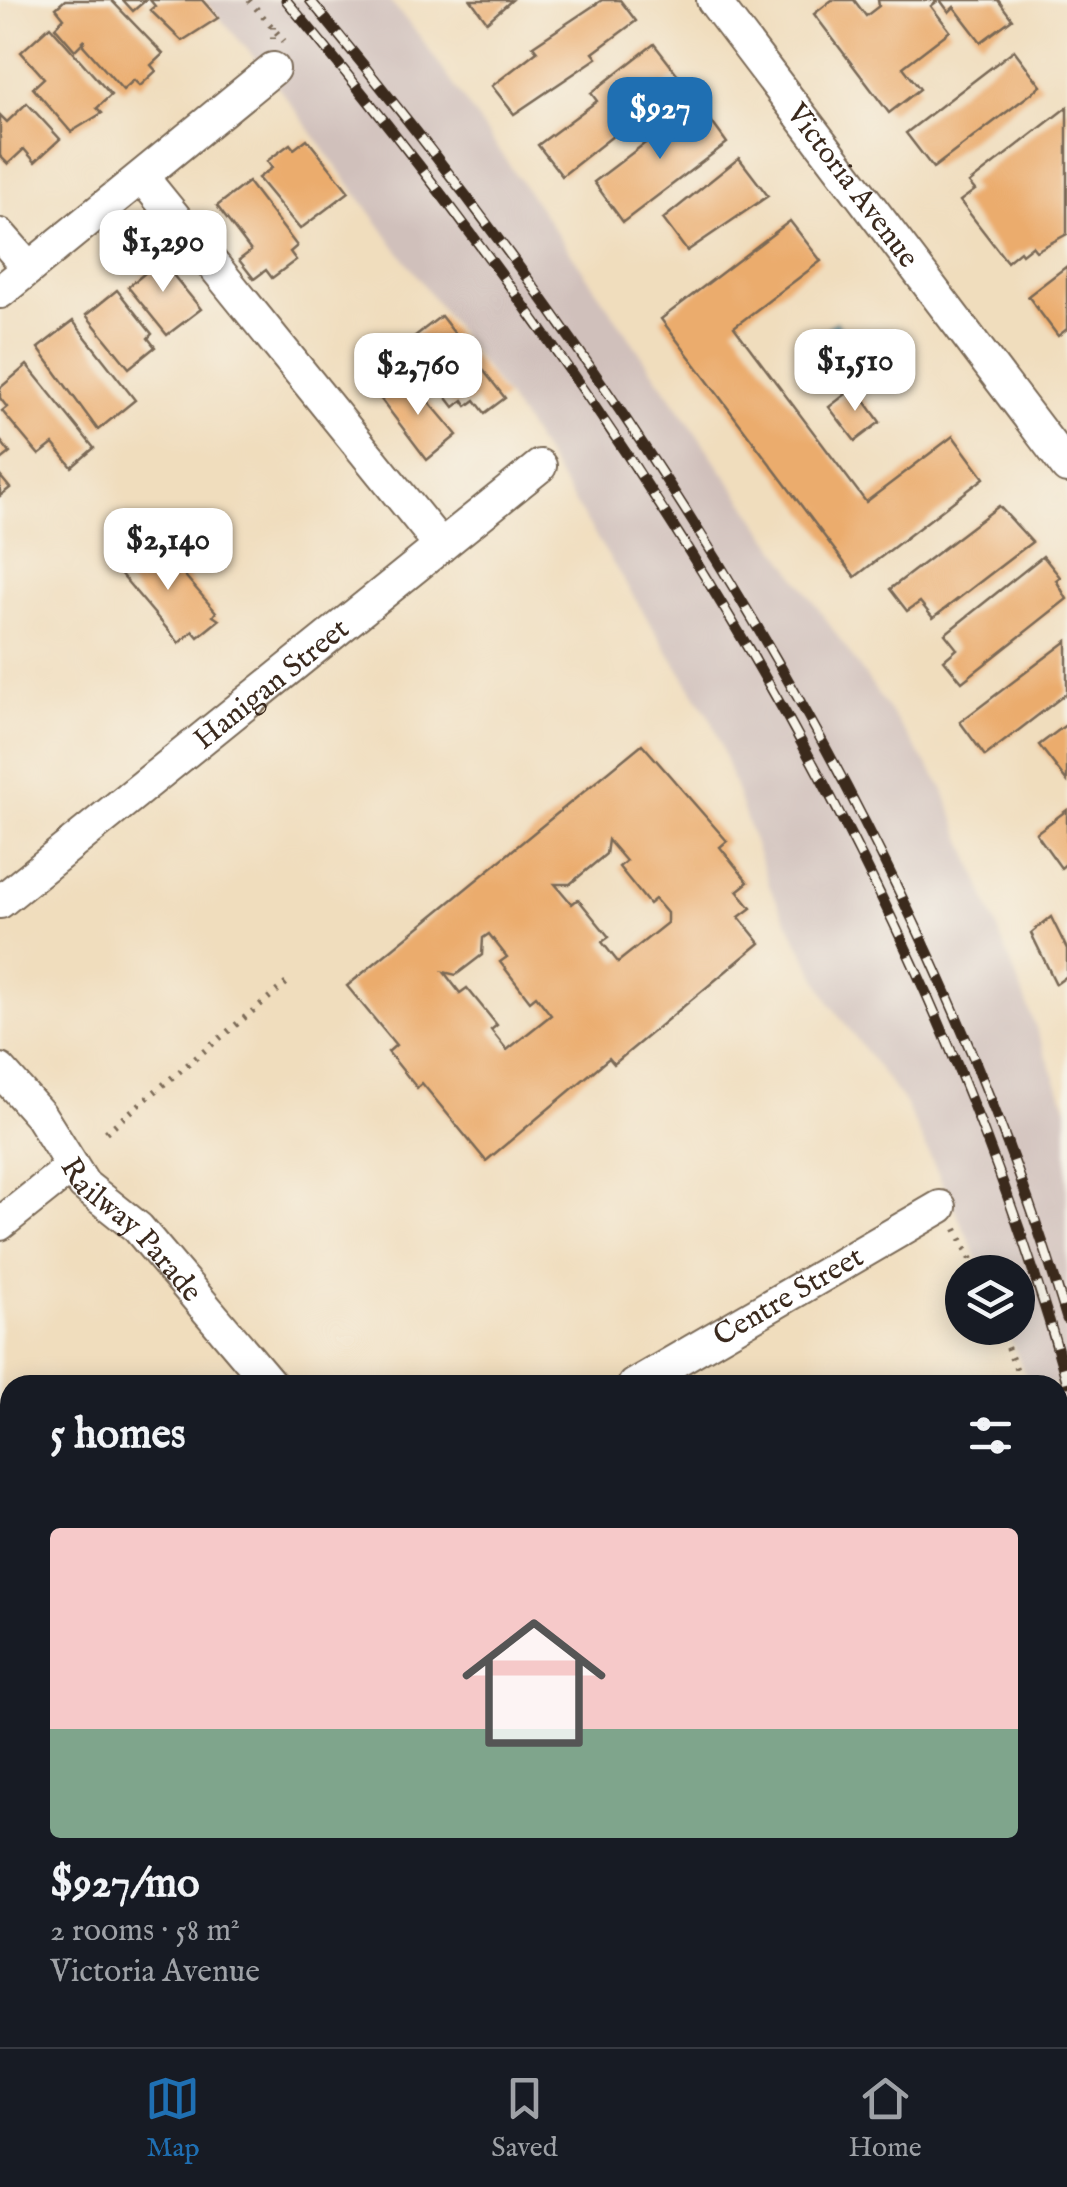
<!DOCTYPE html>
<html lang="en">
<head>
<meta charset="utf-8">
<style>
	body { margin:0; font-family:"IM FELL English",serif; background:#20242c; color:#f1f3f6; height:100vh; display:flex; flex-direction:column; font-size:38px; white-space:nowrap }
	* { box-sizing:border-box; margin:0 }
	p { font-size:32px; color:#9ea1a6 }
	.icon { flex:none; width:55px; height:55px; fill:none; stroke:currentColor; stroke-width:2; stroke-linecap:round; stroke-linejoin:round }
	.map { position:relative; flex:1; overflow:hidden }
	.sheet { position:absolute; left:0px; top:1375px; width:1068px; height:672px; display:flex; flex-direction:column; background:#171b24; border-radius:30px 30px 0 0; box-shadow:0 5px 25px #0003 }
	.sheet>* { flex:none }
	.buttons { position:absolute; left:945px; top:1255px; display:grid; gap:20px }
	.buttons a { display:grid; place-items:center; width:90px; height:90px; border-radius:50%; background:#171b24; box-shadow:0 5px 25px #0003; font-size:50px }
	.price { position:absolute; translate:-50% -85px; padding:0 22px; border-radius:20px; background:#fff; color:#222; font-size:32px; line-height:65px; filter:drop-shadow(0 2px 5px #0008) }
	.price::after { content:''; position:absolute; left:50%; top:60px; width:30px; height:22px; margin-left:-15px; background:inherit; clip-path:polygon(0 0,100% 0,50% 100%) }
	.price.active { background:#1f6fb2; color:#fff }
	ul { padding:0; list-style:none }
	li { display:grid; align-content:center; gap:20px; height:530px; padding:0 50px }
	li span { display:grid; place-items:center; height:310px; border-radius:10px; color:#555 }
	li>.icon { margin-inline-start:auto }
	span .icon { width:180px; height:180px; fill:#fffc; stroke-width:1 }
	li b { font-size:42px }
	h2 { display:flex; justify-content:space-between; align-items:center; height:120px; padding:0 50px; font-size:42px }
	.menu { display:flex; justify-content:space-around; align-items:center; height:140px; border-top:2px solid #363941; background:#171b24; font-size:28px; color:#9ea1a6 }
	.menu a { display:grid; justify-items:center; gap:5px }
	.menu .active { color:#1f6fb2 }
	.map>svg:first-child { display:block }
	.industrial { fill:#d0c0bb }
	.water { fill:#4eb0cd; stroke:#446d76; stroke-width:2.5 }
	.building { fill:#ebac6d; fill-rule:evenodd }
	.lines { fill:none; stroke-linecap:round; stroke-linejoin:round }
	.minor-casing { stroke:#7a6956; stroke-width:36 }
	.path { stroke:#7a6956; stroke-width:6; stroke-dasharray:2.5 8; stroke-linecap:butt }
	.minor { stroke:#fff; stroke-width:32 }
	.rail-casing { stroke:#3b2a1e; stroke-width:11 }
	.rail { stroke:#f7f3e8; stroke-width:8; stroke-dasharray:22; stroke-linecap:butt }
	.labels { text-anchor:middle; stroke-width:9; stroke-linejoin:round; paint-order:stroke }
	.street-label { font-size:30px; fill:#3b2a1e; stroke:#f7f3e8 }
</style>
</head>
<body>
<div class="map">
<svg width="1067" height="2047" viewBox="0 0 1067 2047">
	<rect width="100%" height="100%" fill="#f7f3e8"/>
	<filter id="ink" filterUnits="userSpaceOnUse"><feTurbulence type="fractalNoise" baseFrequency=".01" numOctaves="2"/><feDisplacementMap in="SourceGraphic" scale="20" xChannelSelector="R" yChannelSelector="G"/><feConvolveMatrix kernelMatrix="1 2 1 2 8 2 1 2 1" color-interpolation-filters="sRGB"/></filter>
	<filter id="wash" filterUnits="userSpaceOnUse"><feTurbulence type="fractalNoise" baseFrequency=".0048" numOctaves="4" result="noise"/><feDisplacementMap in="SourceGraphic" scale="40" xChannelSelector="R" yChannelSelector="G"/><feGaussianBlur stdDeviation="2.25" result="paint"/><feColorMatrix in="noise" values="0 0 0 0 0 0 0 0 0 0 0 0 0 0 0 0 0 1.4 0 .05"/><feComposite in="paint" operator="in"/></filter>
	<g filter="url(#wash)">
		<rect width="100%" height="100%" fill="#f0ddbd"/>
		<!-- industrial -->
		<path class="industrial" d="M204,0H389L418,34L942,786L1067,1108V1513L1058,1462V1385H1029L1006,1328H1018V1272H984L906,1105L831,1005L770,888L713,723L522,419L268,73Z"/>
		<!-- water -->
		<path class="water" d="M836,322L866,362L845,378L815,337Z"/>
		<g id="blocks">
			<!-- building -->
			<g class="building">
				<path d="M65,0H111L163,54L151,65L156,71L140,86L134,80L123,90L83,45L85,40L75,50L55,27L64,18L56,8Z"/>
				<path d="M123,0H146L133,11Z"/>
				<path d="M150,0H202L218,18L182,41L150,10L155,6Z"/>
				<path d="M471,0H512L487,22Z"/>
				<path d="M602,0H620L636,21L593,53L597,58L514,114L492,86L537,51L533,46Z"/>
				<path d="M832,0H854L866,16L879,6L878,0H939L931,6L950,31L903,67L920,89L889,113L814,14Z"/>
				<path d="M940,0H998L1012,19L981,42L954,7L949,12Z"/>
				<path d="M50,26L111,95L97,108L102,113L71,132L33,88L44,78L21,52Z"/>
				<path d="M654,44L678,75L618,121L623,128L562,176L538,145L597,101L591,93Z"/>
				<path d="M1014,50L1041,86L933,168L906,133Z"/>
				<path d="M27,103L60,139L35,162L24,149L8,164L0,156V115L7,122Z"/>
				<path d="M698,103L727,143L623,222L594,182Z"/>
				<path d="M1067,107V234L1036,251L1032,246L1022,254L1020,251L1007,262L960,201L975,190L969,183Z"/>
				<path d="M307,139L349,192L300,229L258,178L272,168L267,161L290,144L294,149Z"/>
				<path d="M739,158L768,196L687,251L663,219Z"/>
				<path d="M248,182L297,246L290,252L296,260L272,278L266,270L254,279L239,260L251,251L217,206Z"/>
				<path d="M790,221L821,261L734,327L866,502L953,436L984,478L855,577L661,319Z"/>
				<path d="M155,253L201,309L167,335L128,287L145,273L139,266Z"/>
				<path d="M1067,266V329L1058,336L1028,296Z"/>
				<path d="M117,290L152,334L148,338L155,347L129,368L86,315Z"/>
				<path d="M441,316L505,398L485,413L475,400L467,406L463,400L454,407L431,377L437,372L427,360L414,371L397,350Z"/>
				<path d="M73,321L135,400L98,430L38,348Z"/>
				<path d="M27,365L94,448L72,467L53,444L39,455L2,411L7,407L0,398V388Z"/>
				<path d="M407,376L457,435L427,460L380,398Z"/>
				<path d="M855,387L880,422L855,441L829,407Z"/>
				<path d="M0,440L10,453L0,461Z"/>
				<path d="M0,476L10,488L0,496Z"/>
				<path d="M999,506L1032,542L933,618L920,602L907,611L890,589Z"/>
				<path d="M158,544L216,612L213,616L219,620L198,637L193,631L179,643L114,566L136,548L143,557Z"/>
				<path d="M1043,556L1060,577L1056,580L1067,599L962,682L944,660L957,649L945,634Z"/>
				<path d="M1067,641V693L985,756L960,722Z"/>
				<path d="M1067,724V781L1039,745Z"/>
				<path d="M642,744L727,841L720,847L748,882L737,891L751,908L739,917L760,943L614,1064L609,1058L486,1161L422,1083L417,1088L388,1052L396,1045L347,986ZM608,840L626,861L619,867L649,904L655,899L667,913V923L618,962L602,942L609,937L578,899L572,904L555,884H570L606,854ZM489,934L507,957L500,962L530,1001L536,996L551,1015L507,1050L491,1030L497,1025L467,988L460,993L444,972L456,975L482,955L483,938Z"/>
				<path d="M1067,810V863L1061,868L1036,833Z"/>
				<path d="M1051,917L1067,949V976L1056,984L1031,933Z"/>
			</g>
		</g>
	</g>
	<g filter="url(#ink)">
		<use href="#blocks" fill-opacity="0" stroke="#7a6956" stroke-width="2.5"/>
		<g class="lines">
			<defs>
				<g id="minor">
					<path id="s1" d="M713,0L1067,467"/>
					<path d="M142,177L441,546"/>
					<path d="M0,235L29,268"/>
					<path d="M0,292L273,69"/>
					<path id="s2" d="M0,902L540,466"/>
					<path id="s3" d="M0,1070L40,1115L84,1185L138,1228L271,1385"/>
					<path d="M0,1224L70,1168"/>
					<path id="s4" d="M634,1385L940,1207"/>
					<path d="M1058,1756L1067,1752"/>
					<path d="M0,1840L10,1832"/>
					<path d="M1058,2015L1067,2009"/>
					<path d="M521,2038L529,2047"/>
					<path d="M837,2038L845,2047"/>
					<path d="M486,2047L498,2038"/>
					<path d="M1003,2047L1019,2038"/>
				</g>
			</defs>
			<!-- minor casing -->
			<use href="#minor" class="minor-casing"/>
			<!-- path -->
			<g class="path">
				<path d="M249,0L284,41"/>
				<path d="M273,26V41"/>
				<path d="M106,1132L289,981"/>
				<path d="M956,1229L977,1272"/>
				<path d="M999,1328L1023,1385"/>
				<path d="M1058,1499L1067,1552"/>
			</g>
			<!-- minor -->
			<use href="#minor" class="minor"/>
			<defs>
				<g id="rail">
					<path d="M286,0C624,405 924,870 1067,1382"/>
					<path d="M310,0C633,388 920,832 1067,1319"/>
				</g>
			</defs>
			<!-- rail casing -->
			<use href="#rail" class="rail-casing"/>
			<!-- rail -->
			<use href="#rail" class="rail"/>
		</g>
	</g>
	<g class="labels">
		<!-- street labels -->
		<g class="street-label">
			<text dy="10" stroke="none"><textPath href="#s1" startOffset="232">Victoria Avenue</textPath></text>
			<text dy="10" stroke="none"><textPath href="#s2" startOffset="348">Hanigan Street</textPath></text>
			<text dy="10" stroke="none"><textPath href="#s3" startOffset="208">Railway Parade</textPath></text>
			<text dy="10" stroke="none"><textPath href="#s4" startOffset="178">Centre Street</textPath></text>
		</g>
	</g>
</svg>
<div class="buttons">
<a><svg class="icon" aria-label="layers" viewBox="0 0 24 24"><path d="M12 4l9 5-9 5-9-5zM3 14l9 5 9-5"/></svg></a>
</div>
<b class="price active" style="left:660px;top:162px">$927</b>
<b class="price" style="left:163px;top:295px">$1,290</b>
<b class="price" style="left:855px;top:414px">$1,510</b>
<b class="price" style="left:418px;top:418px">$2,760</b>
<b class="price" style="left:168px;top:593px">$2,140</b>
<section class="sheet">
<h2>5 homes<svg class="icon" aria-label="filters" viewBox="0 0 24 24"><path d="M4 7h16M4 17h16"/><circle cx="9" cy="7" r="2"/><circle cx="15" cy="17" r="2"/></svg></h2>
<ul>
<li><span style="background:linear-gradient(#f6c9c9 65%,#7fa58c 0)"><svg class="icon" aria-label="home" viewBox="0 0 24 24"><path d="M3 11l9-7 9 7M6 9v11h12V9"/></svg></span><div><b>$927/mo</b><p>2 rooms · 58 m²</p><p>Victoria Avenue</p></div></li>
</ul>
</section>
</div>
<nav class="menu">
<a class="active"><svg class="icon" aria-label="map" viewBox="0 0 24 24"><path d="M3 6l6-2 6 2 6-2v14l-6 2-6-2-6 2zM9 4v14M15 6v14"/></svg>Map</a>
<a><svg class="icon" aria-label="saved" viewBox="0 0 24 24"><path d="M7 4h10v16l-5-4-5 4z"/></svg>Saved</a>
<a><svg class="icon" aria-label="home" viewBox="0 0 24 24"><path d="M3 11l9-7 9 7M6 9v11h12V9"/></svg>Home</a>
</nav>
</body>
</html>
